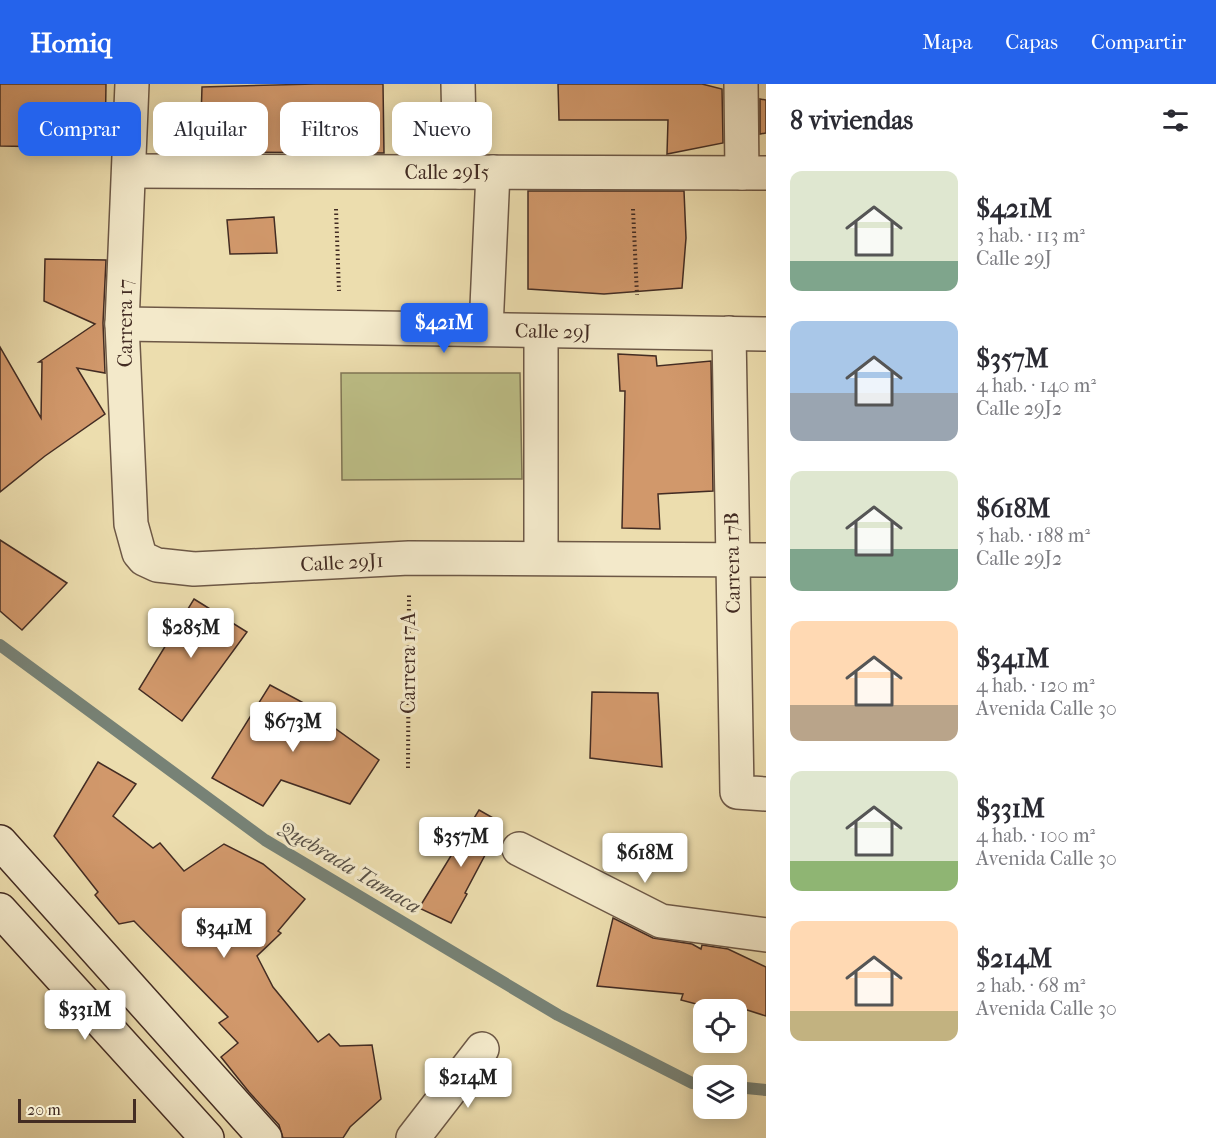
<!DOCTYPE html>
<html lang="es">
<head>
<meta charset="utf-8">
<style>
	body { margin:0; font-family:"IM FELL French Canon",serif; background:#f2f2f3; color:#2b2b33; height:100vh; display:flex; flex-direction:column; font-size:22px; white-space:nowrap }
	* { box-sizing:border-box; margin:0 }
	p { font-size:20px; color:#7c7c81 }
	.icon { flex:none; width:33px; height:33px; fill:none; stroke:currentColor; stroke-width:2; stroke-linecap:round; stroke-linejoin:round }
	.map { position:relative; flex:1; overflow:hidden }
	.side { display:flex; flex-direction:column; background:#fff; width:450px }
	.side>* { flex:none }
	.guide { position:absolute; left:18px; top:18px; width:570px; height:54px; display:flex; gap:12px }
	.controls { position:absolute; left:693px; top:915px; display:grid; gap:12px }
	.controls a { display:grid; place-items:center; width:54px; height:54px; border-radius:12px; background:#fff; box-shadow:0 3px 15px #0003; font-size:30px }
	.scale { position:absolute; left:18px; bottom:15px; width:118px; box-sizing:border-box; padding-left:6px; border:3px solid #432c23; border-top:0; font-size:16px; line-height:21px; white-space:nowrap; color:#432c23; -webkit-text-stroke:4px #f3e9ca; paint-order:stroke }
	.price { position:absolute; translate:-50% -51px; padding:0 14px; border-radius:6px; background:#fff; color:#222; font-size:20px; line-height:39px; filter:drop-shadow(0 2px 3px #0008) }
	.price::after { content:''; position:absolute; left:50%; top:36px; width:18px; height:14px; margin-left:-9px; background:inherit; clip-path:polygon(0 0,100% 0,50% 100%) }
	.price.selected { background:#2563eb; color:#fff }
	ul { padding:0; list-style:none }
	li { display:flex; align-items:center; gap:18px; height:150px; padding:0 24px }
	li span { display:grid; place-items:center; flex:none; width:168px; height:120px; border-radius:12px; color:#555 }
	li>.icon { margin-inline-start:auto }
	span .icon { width:72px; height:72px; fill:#fffc; stroke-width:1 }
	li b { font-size:26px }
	h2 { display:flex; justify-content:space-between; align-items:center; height:72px; padding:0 24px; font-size:26px }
	.pill { padding:0 21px; border-radius:12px; background:#fff; box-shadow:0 3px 15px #0003; font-size:21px; line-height:54px }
	.pill.selected { background:#2563eb; color:#fff }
	header { display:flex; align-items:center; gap:36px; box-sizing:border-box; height:84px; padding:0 30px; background:#2563eb; color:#fff }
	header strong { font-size:28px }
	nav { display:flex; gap:33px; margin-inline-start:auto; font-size:21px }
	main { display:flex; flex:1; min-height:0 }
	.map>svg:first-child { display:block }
	.green { fill:#bdbf87; stroke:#807655; stroke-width:1.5 }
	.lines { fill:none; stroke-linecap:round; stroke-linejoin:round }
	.stream { stroke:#778276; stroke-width:12 }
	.building { fill:#d1986b; stroke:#432c23; stroke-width:1.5 }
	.street-casing { stroke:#6d5846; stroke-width:36 }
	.secondary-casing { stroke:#432c23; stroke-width:36 }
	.path { stroke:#432c23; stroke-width:4; stroke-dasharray:1.5 3; stroke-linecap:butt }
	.street { stroke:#f3e9ca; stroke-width:33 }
	.secondary { stroke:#f3e9ca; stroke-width:33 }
	.labels { text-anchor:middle; stroke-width:6; stroke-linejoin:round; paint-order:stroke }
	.street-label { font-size:20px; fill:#432c23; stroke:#f3e9ca }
	.water-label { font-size:21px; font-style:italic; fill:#585046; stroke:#f3e9ca }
</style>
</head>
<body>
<header>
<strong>Homiq</strong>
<nav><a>Mapa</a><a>Capas</a><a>Compartir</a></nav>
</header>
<main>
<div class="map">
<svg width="766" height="1054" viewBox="0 0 766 1054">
	<rect width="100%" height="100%" fill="#ecddae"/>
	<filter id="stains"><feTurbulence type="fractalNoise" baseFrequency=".00333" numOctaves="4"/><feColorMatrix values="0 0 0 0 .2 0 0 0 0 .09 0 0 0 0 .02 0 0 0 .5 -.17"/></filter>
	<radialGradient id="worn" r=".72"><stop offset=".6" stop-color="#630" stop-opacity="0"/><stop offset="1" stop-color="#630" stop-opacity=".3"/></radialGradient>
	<!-- green -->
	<path class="green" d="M341,289H520L522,395L342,396Z"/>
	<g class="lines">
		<!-- stream -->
		<g class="stream">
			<path d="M0,561L265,756L558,931L692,999L704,1000"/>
			<path d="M736,1003L766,1006"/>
		</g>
	</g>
	<!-- building -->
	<g class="building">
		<path d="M0,0H106L105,64L0,62Z"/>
		<path d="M315,0H383L384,69L200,68L202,3Z"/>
		<path d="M558,0H702L722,5L723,59L667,70L668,36H559Z"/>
		<path d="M760,15L766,16V49L760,50Z"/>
		<path d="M528,107H684L686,154L682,204L604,210L528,205Z"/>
		<path d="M274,133L277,169L230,170L227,136Z"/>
		<path d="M45,175L106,176L103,239L105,289L77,284L105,330L45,372L0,408V263L41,334L42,278H39L95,240L44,217Z"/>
		<path d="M618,270L656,272L657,282L711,277L713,407L658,410L660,445L622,444L625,307H620Z"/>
		<path d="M0,456L67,499L22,546L0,527Z"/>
		<path d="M194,515L247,548L182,637L139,605Z"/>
		<path d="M270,601L313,624L311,627L379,676L350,720L281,696L263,722L212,694Z"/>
		<path d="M592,608L658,609L662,683L590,674Z"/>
		<path d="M98,678L136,700L113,732L153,764L160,759L184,787L224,760L263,780L305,815L278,847L281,849L257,872L273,903L318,958L329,950L340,962L372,961L381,1015L350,1043L343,1054H283L279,1041L249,1008L221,973L238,959L219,939L228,933L134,837L119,840L95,811L98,808L54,752Z"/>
		<path d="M479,726L502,739L465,809L467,810L451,839L419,824Z"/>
		<path d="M613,834L653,854L692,860L701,865L702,861L728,865L766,883V932L744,925L743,931L736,930V926H719L681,916L683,910L597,902Z"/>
	</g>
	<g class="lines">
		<defs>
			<g id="street">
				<path d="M132,0L122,240L131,440L139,469L144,475L157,481L194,485L409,474L766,476"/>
				<path d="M458,0L460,88"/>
				<path d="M741,0L742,89"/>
				<path d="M129,87L766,89"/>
				<path d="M122,240L766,250"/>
				<path d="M486,245L493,88"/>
				<path d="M541,247V474"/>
				<path d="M729,249L737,708L766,710"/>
				<path d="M519,765L661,837L766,851"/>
				<path d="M413,1054L482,965"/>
			</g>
			<g id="secondary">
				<path d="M0,758L265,1054"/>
				<path d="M0,826L207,1054"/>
			</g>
		</defs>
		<!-- street casing -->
		<use href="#street" class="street-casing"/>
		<!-- secondary casing -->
		<use href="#secondary" class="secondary-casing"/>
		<!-- path -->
		<g class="path">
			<path d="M336,125L339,207"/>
			<path d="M633,125L637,211"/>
			<path d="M408,684L409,511"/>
		</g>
		<!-- street -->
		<use href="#street" class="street"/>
		<!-- secondary -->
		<use href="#secondary" class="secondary"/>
	</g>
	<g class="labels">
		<!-- street labels -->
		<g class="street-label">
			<text x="447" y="95">Calle 29I5</text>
			<text transform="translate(125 239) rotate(-90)" y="7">Carrera 17</text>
			<text transform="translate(553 247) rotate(1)" y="7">Calle 29J</text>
			<text transform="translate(342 478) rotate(-3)" y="7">Calle 29J1</text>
			<text transform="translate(732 479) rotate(-91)" y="7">Carrera 17B</text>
			<text transform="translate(408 579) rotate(-90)" y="7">Carrera 17A</text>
		</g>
		<!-- water labels -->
		<g class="water-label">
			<text transform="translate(350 783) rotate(31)" y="7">Quebrada Tamaca</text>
		</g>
	</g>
	<rect width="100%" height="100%" filter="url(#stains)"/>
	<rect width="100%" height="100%" fill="url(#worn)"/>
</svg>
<div class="controls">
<a><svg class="icon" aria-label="locate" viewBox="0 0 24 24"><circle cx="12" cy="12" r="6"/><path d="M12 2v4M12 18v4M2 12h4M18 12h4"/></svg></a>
<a><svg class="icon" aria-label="layers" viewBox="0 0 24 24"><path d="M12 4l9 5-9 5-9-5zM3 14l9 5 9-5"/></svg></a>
</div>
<div class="scale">20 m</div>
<b class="price selected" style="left:444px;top:270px">$421M</b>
<b class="price" style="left:191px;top:575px">$285M</b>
<b class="price" style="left:293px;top:669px">$673M</b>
<b class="price" style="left:461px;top:784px">$357M</b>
<b class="price" style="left:645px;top:800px">$618M</b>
<b class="price" style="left:224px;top:875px">$341M</b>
<b class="price" style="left:85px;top:957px">$331M</b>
<b class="price" style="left:468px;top:1025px">$214M</b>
<div class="guide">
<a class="pill selected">Comprar</a>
<a class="pill">Alquilar</a>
<a class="pill">Filtros</a>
<a class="pill">Nuevo</a>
</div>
</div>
<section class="side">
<h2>8 viviendas<svg class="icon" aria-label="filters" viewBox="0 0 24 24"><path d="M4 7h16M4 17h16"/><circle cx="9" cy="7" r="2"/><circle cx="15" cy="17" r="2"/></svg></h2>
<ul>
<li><span style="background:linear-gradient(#dfe7d0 75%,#7fa58c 0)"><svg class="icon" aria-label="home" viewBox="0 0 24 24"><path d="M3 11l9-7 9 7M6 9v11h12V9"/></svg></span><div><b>$421M</b><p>3 hab. · 113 m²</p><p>Calle 29J</p></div></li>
<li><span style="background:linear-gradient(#a9c7e8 60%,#9aa5b1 0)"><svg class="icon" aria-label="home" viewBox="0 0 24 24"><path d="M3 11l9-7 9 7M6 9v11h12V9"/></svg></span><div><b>$357M</b><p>4 hab. · 140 m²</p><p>Calle 29J2</p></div></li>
<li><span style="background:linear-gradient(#dfe7d0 65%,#7fa58c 0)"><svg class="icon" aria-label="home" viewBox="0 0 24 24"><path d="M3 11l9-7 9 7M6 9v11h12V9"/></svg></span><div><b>$618M</b><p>5 hab. · 188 m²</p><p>Calle 29J2</p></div></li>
<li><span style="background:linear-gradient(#ffd9b3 70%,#b9a48a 0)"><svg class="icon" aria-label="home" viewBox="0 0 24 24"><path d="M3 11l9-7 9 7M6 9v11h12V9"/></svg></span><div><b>$341M</b><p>4 hab. · 120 m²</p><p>Avenida Calle 30</p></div></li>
<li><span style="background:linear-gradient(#dfe7d0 75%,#8fb573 0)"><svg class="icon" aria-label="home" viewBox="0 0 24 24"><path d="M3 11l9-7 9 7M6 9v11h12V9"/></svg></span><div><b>$331M</b><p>4 hab. · 100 m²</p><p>Avenida Calle 30</p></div></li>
<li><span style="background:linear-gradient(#ffd9b3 75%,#c2b280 0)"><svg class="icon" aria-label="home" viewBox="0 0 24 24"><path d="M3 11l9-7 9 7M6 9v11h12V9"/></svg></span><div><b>$214M</b><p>2 hab. · 68 m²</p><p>Avenida Calle 30</p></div></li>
</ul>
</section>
</main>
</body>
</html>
